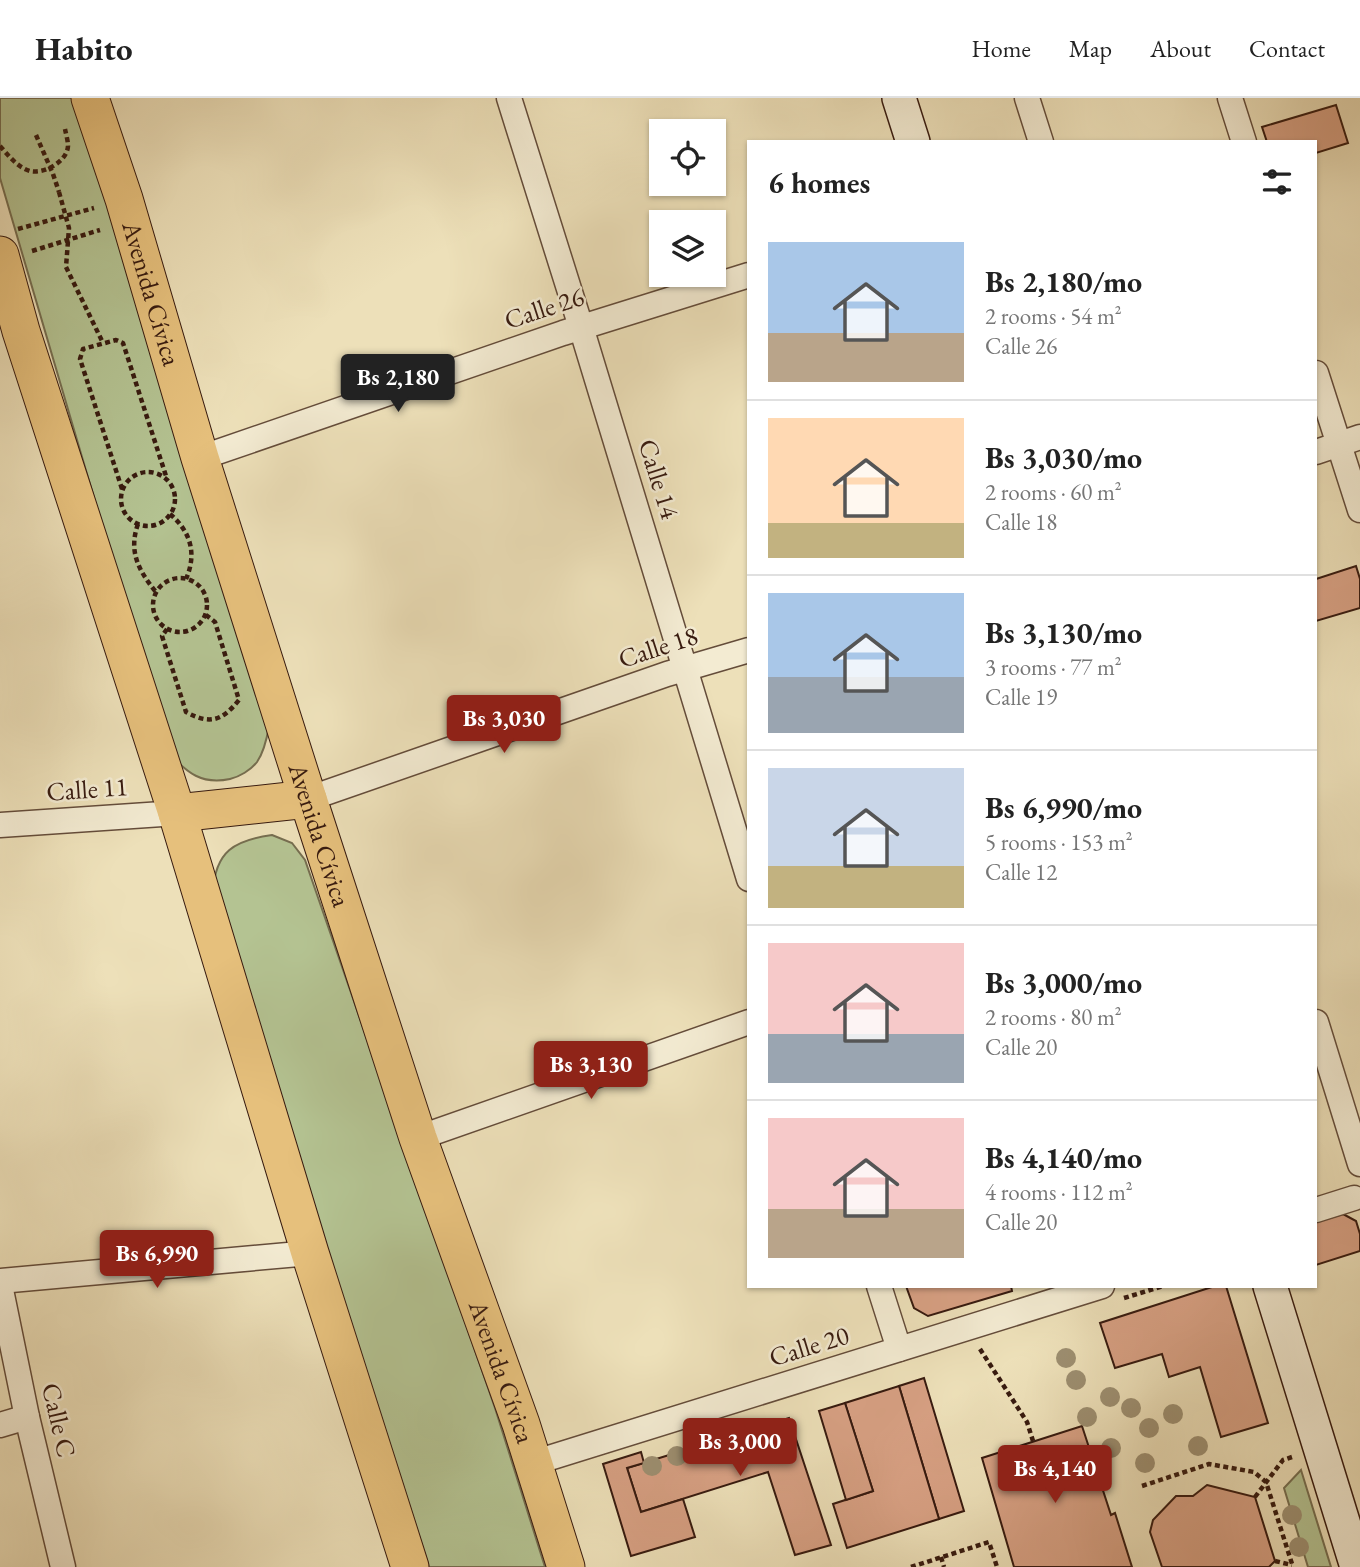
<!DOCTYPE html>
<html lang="en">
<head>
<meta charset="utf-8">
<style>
	body { margin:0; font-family:"EB Garamond",serif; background:#f2f2f2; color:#222; height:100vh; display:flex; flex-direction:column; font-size:26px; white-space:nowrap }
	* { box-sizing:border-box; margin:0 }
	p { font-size:23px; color:#767676 }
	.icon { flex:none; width:38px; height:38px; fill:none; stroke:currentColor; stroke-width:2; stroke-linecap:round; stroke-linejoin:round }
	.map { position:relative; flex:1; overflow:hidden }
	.details { position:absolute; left:747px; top:42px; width:570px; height:1148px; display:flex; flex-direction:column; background:#fff; border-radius:0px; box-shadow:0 2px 5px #0004 }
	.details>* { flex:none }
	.buttons { position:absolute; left:649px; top:21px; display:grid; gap:14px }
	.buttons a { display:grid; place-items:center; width:77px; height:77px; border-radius:0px; background:#fff; box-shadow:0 2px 5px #0004; font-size:35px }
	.price { position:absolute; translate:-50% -60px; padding:0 16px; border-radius:7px; background:#8f2418; color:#fff; font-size:23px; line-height:46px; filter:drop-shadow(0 2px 4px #0008) }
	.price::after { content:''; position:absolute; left:50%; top:42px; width:21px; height:16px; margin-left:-10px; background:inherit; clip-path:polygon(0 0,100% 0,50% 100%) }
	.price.on { background:#222; color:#fff }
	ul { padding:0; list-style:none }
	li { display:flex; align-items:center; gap:21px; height:175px; padding:0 21px }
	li+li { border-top:2px solid #e0e0e0 }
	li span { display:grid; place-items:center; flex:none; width:196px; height:140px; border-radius:0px; color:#555 }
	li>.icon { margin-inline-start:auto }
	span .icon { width:84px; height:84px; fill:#fffc; stroke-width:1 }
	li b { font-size:30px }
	h2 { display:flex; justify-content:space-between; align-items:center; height:84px; padding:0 21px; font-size:30px }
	header { display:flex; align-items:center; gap:42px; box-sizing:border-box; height:98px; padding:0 35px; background:#fff; border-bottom:2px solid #e0e0e0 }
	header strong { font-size:33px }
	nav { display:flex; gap:38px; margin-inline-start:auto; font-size:24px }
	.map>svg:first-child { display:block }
	.green { fill:#b4c392; stroke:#766e50; stroke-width:2 }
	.building { fill:#d7a083; stroke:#371a0f; stroke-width:2 }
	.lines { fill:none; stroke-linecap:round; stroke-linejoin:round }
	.street-casing { stroke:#644c3a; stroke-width:27 }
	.secondary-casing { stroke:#371a0f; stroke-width:36 }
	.primary-casing { stroke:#371a0f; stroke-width:39 }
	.path { stroke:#371a0f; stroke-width:4.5; stroke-dasharray:5 3.5; stroke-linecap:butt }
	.street { stroke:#f3ebd2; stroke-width:24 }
	.secondary { stroke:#f3ebd2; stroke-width:33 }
	.primary { stroke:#e6c07c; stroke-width:37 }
	.path-bridge { stroke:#371a0f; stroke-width:4.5; stroke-dasharray:5 3.5; stroke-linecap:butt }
	.tree { fill:#9d8f71 }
	.labels { text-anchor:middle; stroke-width:5; stroke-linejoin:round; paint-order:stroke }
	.street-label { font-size:26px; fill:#371a0f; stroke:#f3ebd2 }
</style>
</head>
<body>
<header>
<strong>Habito</strong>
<nav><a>Home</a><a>Map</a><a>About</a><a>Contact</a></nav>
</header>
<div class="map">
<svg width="1360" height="1469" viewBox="0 0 1360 1469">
	<rect width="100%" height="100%" fill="#ede0b9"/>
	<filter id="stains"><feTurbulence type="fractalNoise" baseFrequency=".00286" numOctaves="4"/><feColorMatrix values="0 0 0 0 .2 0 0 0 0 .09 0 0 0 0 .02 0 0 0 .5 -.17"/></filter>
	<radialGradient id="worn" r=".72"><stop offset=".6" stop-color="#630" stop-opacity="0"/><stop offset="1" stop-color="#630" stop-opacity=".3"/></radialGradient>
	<!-- green -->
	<g class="green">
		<path d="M0,0H84L269,628C267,640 264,654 257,664C251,672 239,679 230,681C202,687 187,675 169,655L0,80Z"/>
		<path d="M272,737L292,745L305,762L495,1310L545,1469H429L213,794C215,753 235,742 272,737Z"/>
		<path d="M1301,1372L1331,1469H1308L1284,1390Z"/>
	</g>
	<!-- building -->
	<g class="building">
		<path d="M1336,7L1348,45L1316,55V44H1267L1262,29Z"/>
		<path d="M1356,468L1360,481V510L1316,523V481Z"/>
		<path d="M1343,1116L1356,1123L1360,1136V1153L1316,1167V1124Z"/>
		<path d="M906,1188H1011L1012,1193L928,1218L914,1210Z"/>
		<path d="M1215,1188H1226L1268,1325L1221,1339L1200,1269L1169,1279L1162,1256L1115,1270L1100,1225Z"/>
		<path d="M924,1280L964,1413L939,1421L899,1288Z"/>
		<path d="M899,1288L939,1421L847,1450L833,1406L873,1393L845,1305Z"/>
		<path d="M845,1305L873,1393L846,1402L819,1313Z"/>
		<path d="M789,1320L831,1447L795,1457L768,1374L641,1414L627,1370Z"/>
		<path d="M1082,1328L1111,1417L1115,1415L1132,1469H1014L982,1360Z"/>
		<path d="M641,1354L644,1365L627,1370L641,1414L683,1401L695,1439L631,1458L603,1366Z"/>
		<path d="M1207,1387L1255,1399L1275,1463L1269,1469H1162L1150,1434L1153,1422L1176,1398H1193Z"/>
	</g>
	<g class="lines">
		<defs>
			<g id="street">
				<path d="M509,0L581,229L749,781"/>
				<path d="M1027,0L1041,44"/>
				<path d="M1230,0L1244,44"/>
				<path d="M1316,275L1360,412"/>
				<path d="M1316,354L1360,339"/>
				<path d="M200,360L563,235L749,177"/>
				<path d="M308,701L667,576L749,552"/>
				<path d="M0,727L177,715"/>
				<path d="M1316,924L1360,1066"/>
				<path d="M418,1040L749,924"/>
				<path d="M1316,1112L1354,1100"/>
				<path d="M0,1183L310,1155"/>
				<path d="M0,1187L27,1319L63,1469"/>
				<path d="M879,1188L899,1251"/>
				<path d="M0,1327L27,1319"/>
				<path d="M533,1365L1102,1188"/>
			</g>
			<g id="secondary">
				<path d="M899,0L913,44"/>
				<path d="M1270,1188L1357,1469"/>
			</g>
			<g id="primary">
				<path id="s1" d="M90,0L124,101L200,360L308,701L418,1040L521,1326L566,1469"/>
				<path d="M0,157L21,233L177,715L310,1155L410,1469"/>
				<path d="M177,715L308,701"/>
			</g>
		</defs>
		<!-- street casing -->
		<use href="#street" class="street-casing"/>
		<!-- secondary casing -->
		<use href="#secondary" class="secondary-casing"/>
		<!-- primary casing -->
		<use href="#primary" class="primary-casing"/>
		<!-- path -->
		<g class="path">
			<path d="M0,48C9,58 17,69 30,73C44,76 67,64 68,48C68,43 66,36 65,31"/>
			<path d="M53,76L59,94"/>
			<path d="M18,131L94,110"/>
			<path d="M32,153L100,132"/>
			<path d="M66,169L103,245"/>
			<circle cx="148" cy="401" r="27"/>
			<path d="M122,391L80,261L83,251L116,242L123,245L167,381"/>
			<path d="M170,416C191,434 197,456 186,481"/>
			<path d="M138,426C128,454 139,473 156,494"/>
			<circle cx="180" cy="507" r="27"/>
			<path d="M167,531L162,538L186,614C210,627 222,623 239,602L215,524L206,517"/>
			<path d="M1124,1200L1163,1188"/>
			<path d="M980,1251L1027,1324L1033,1343"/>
			<path d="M1142,1388L1209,1366L1254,1374L1266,1384L1293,1469"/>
			<path d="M1255,1399L1283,1362L1292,1359"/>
			<path d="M941,1459L944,1469"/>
			<path d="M1275,1463L1292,1467"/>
			<path d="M911,1469L989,1444L997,1469"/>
		</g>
		<!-- street -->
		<use href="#street" class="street"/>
		<!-- secondary -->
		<use href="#secondary" class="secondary"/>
		<!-- primary -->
		<use href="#primary" class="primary"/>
		<!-- path-bridge -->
		<g class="path-bridge">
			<path d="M36,37L53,76"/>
			<path d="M59,94L69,130L66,169"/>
		</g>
	</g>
	<!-- trees -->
	<g class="tree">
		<circle cx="1066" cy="1260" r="10"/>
		<circle cx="1076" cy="1282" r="10"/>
		<circle cx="1110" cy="1299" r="10"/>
		<circle cx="1131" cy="1310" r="10"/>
		<circle cx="1173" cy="1316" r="10"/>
		<circle cx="1087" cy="1319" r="10"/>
		<circle cx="1149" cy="1330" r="10"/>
		<circle cx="748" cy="1339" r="10"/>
		<circle cx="1198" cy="1348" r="10"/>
		<circle cx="1111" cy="1350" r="10"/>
		<circle cx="699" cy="1351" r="10"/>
		<circle cx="677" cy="1358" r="10"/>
		<circle cx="1145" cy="1365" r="10"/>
		<circle cx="652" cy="1368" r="10"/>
		<circle cx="1292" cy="1417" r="10"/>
		<circle cx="1299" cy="1449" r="10"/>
	</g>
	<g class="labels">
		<!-- street labels -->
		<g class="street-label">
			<text dy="9" stroke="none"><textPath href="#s1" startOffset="205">Avenida Cívica</textPath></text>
			<text transform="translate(544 210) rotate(-18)" y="9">Calle 26</text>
			<text transform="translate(659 381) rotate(73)" y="9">Calle 14</text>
			<text transform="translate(658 549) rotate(-18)" y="9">Calle 18</text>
			<text transform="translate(87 691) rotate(-4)" y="9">Calle 11</text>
			<text dy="9" stroke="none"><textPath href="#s1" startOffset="772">Avenida Cívica</textPath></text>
			<text transform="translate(809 1248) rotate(-17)" y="9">Calle 20</text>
			<text dy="9" stroke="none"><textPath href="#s1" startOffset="1339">Avenida Cívica</textPath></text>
			<text transform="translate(59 1322) rotate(77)" y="9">Calle C</text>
		</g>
	</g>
	<rect width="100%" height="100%" filter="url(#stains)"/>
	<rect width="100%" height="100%" fill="url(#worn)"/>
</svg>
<div class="buttons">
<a><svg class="icon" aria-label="locate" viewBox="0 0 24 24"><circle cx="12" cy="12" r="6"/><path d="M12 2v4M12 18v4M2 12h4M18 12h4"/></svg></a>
<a><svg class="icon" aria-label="layers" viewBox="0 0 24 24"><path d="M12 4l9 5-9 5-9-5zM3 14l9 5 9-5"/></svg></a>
</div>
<b class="price on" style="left:398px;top:316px">Bs 2,180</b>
<b class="price" style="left:504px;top:657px">Bs 3,030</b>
<b class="price" style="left:591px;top:1003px">Bs 3,130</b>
<b class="price" style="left:157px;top:1192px">Bs 6,990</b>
<b class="price" style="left:740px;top:1380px">Bs 3,000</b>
<b class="price" style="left:1055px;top:1407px">Bs 4,140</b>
<section class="details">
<h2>6 homes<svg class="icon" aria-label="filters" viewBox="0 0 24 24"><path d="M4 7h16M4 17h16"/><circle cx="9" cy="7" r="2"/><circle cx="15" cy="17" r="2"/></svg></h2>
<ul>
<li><span style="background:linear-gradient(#a9c7e8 65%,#b9a48a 0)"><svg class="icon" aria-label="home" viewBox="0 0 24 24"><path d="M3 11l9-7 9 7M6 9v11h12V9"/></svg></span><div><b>Bs 2,180/mo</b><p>2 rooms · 54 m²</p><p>Calle 26</p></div></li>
<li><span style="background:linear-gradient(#ffd9b3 75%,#c2b280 0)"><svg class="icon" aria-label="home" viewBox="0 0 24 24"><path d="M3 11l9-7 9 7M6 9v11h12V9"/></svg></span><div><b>Bs 3,030/mo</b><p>2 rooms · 60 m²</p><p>Calle 18</p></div></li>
<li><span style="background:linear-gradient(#a9c7e8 60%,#9aa5b1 0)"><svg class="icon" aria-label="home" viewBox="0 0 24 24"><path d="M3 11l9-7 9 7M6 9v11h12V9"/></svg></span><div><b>Bs 3,130/mo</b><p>3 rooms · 77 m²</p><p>Calle 19</p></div></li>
<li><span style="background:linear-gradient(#c9d6e8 70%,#c2b280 0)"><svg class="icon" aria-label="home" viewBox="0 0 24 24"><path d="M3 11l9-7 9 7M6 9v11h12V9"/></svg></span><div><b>Bs 6,990/mo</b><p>5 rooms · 153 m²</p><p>Calle 12</p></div></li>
<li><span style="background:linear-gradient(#f6c9c9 65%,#9aa5b1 0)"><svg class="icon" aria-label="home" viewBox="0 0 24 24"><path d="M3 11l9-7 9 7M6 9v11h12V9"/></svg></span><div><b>Bs 3,000/mo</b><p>2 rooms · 80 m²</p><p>Calle 20</p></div></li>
<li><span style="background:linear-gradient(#f6c9c9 65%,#b9a48a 0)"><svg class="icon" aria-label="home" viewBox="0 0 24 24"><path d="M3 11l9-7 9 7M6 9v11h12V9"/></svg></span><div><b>Bs 4,140/mo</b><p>4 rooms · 112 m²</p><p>Calle 20</p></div></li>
</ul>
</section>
</div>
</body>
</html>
